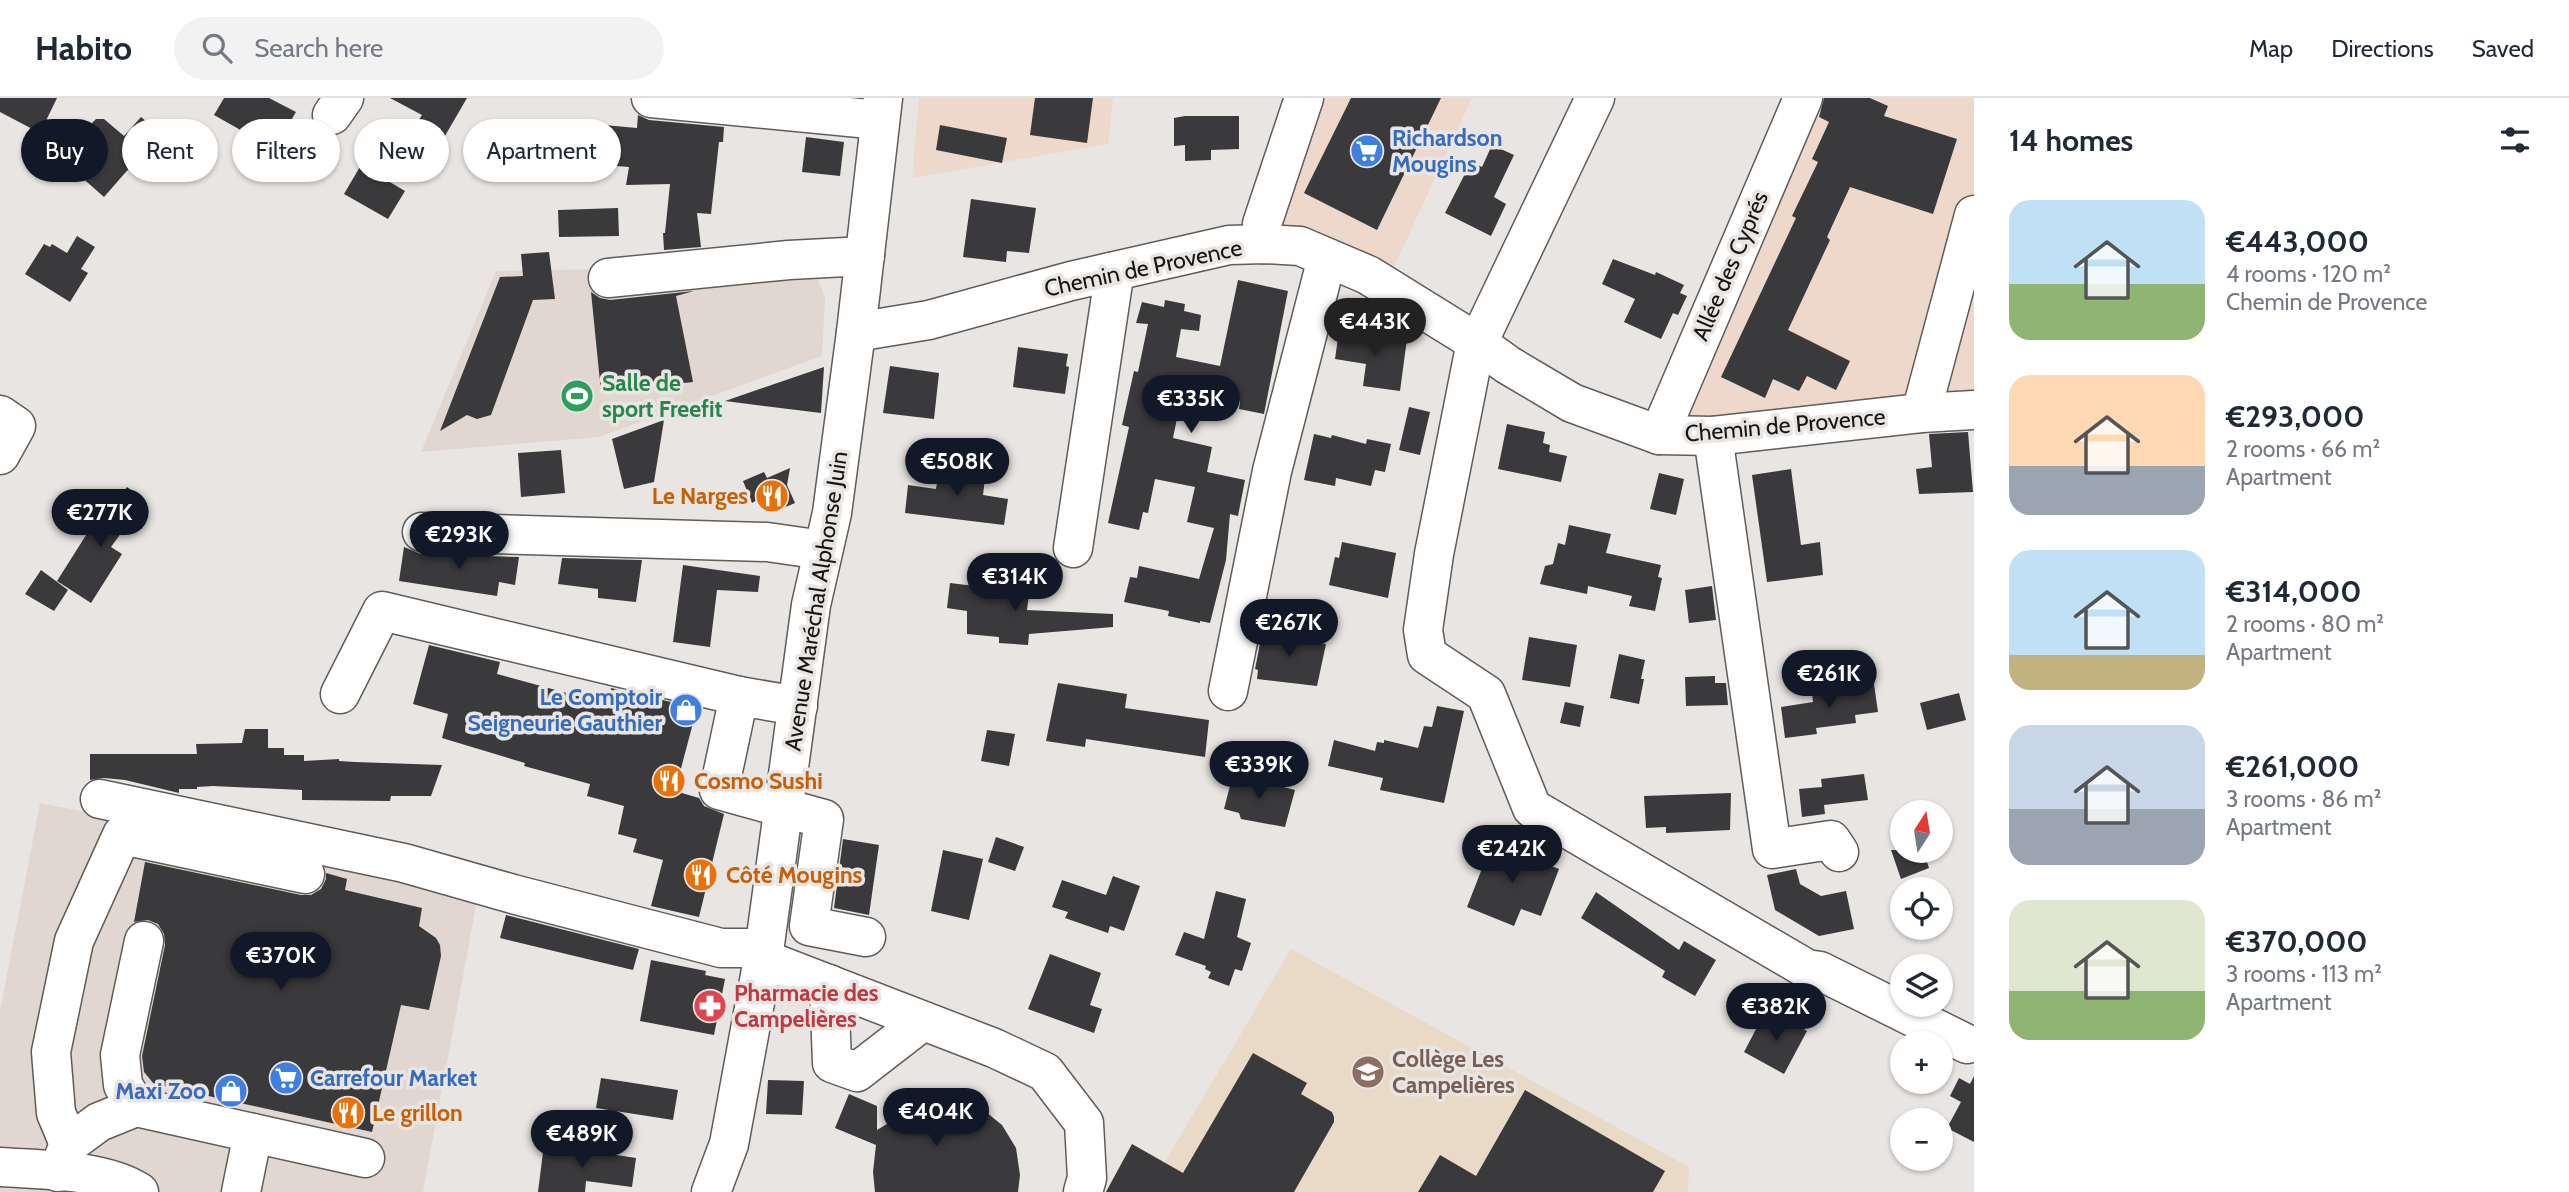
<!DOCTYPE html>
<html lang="en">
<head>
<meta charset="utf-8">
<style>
	body { margin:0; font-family:Cabin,sans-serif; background:#f2f2f3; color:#1f2937; height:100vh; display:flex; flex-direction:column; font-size:26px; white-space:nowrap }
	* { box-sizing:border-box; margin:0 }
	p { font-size:23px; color:#747a83 }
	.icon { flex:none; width:38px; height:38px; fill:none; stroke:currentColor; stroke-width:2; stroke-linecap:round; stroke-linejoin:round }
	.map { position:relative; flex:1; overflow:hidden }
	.drawer { display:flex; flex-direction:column; background:#fff; width:595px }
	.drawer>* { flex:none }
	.guide { position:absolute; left:21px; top:21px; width:665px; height:63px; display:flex; gap:14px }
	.needle { width:46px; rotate:12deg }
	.tools { position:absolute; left:1890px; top:702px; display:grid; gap:14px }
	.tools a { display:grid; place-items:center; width:63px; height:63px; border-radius:50%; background:#fff; box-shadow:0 2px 5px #0004; font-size:35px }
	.price { position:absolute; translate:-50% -60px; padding:0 16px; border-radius:24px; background:#111827; color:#fff; font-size:23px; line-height:46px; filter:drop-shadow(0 2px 4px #0008) }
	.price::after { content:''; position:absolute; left:50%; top:42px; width:21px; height:16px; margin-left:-10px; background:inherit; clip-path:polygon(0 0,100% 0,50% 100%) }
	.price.active { background:#222; color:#fff }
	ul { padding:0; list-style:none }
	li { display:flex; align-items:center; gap:21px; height:175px; padding:0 35px }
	li span { display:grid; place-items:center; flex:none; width:196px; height:140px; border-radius:21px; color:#555 }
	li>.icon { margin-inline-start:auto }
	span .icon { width:84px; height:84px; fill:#fffc; stroke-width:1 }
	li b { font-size:30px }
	h2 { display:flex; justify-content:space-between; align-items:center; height:84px; padding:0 35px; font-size:30px }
	.chip { padding:0 24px; border-radius:32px; background:#fff; box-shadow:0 2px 5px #0004; font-size:24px; line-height:63px }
	.chip.active { background:#111827; color:#fff }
	header { display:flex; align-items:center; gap:42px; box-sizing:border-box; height:98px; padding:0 35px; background:#fff; border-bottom:2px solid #e0e1e3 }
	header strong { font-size:33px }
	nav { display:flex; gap:38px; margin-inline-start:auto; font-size:24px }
	.search { width:490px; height:63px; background:#f2f2f3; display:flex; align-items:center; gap:18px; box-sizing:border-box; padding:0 24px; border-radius:38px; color:#747a83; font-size:26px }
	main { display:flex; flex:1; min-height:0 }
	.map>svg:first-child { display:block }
	.built { fill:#e2d7d0 }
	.industrial { fill:#eed7cb }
	.education { fill:#e9d9c7 }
	.building { fill:#3a393c }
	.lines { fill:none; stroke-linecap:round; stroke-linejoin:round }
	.minor-casing { stroke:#5f5c59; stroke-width:41 }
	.major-casing { stroke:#5f5c59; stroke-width:41 }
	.minor { stroke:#fff; stroke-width:38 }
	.major { stroke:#fff; stroke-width:38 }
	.labels { text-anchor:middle; stroke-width:7; stroke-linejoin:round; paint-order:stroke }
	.shop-label { font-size:23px; font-weight:bold; fill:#366cbe; stroke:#e9e5e2; text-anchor:start }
	.street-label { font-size:23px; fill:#161514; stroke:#e9e5e2 }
	.leisure-label { font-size:23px; font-weight:bold; fill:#27864d; stroke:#e9e5e2; text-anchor:start }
	.food-label { font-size:23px; font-weight:bold; fill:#c56008; stroke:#e9e5e2; text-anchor:start }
	.health-label { font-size:23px; font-weight:bold; fill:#be3a42; stroke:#e9e5e2; text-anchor:start }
	.education-label { font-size:23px; font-weight:bold; fill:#785e54; stroke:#e9e5e2; text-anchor:start }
</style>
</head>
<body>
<header>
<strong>Habito</strong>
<div class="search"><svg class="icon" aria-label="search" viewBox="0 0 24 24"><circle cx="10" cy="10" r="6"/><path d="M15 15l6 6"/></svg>Search here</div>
<nav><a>Map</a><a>Directions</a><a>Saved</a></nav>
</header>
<main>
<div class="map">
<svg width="1974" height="1094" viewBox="0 0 1974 1094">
	<rect width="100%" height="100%" fill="#e9e5e2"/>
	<!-- built -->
	<g class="built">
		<path d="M812,167L825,200L822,258L599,339L421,354L496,173Z"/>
		<path d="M40,705L479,792L423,1094H0V913Z"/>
	</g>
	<!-- industrial -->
	<g class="industrial">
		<path d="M919,0H1113L1108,46L912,80Z"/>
		<path d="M1317,0H1472L1392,173L1272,125Z"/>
		<path d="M1816,0H1974V292L1776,321L1679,318Z"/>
	</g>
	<!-- education -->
	<path class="education" d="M1291,851L1689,1069L1688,1094H1105L1132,1046L1165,1064Z"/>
	<!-- building -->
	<g class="building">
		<path d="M0,0H57L40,35L0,14Z"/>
		<path d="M224,0H269L296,14L274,51L214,17Z"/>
		<path d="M390,0H467L442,43L415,28L422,17Z"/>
		<path d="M1035,0H1093L1087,45L1030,37Z"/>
		<path d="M1351,0H1441L1377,132L1304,95Z"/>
		<path d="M1824,0H1870L1888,8L1884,18L1957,41L1933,116L1850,89L1827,139L1830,142L1788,232L1850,263L1836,292L1807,278L1799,293L1773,281L1765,300L1721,279L1796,120L1792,118L1818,64L1812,61L1829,24L1819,19Z"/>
		<path d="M638,17L649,22L724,29L723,44H719L711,116L697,115L701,149L664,152L663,135H665L670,86L626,87L629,69L566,64L570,24L637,30Z"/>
		<path d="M1185,18H1239V51L1211,52V62L1185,63V47L1174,48V20Z"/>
		<path d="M141,19L160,35L104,99L71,70L89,49L78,39L96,21H104L124,38Z"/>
		<path d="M940,27L1007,40L1002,65L936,52Z"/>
		<path d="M806,39L844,44L840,78L802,74Z"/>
		<path d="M1492,47L1514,57L1494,99L1506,106L1491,138L1445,115L1471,64L1482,69Z"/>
		<path d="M361,67L405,93L388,121L344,96Z"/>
		<path d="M971,101L1036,110L1029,155L1007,153L1006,164L963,159Z"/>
		<path d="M618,110L619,138L559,139L558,112Z"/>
		<path d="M77,138L95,149L81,171L88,175L70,204L25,176L44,146L50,149L52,146L67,155Z"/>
		<path d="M549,154L555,201L533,202L491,317L477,321L467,317L440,333L500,179L523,178L521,156Z"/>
		<path d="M1613,161L1655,177L1656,174L1684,187L1680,195L1687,198L1678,217L1673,215L1661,241L1624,224L1635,201L1602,186Z"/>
		<path d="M1238,182L1288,193L1264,316L1239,311L1240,303L1183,291L1173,340L1212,349L1207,374L1245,382L1238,418L1230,416L1226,462L1210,525L1200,523V525L1168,518L1169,513L1124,504L1130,479L1137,480L1139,468L1199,481L1214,430L1187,424L1195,389L1155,381L1148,415L1143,414L1139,432L1108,425L1129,329L1122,327L1134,273L1138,274L1148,226L1136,225L1142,204L1164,209L1165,202L1185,206L1184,213L1201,217L1199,233L1181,231L1176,259L1220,268Z"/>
		<path d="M694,193L676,198L693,284L601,294L591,194L600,200L610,202Z"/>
		<path d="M1339,233L1407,241L1400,293L1363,288L1366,266L1335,261Z"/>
		<path d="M1018,249L1068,256L1066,268L1069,269L1065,296L1013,289Z"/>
		<path d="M890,268L939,275L934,321L883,315Z"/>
		<path d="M824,269L821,315L725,303Z"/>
		<path d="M1409,309L1430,314L1420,357L1399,352Z"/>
		<path d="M664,322L654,384L624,391L612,341Z"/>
		<path d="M1507,326L1545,334L1543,345L1550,347L1549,354L1567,358L1561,384L1498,371Z"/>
		<path d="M1968,334L1973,394L1919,396L1916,371L1932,369L1929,336Z"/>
		<path d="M1314,336L1331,340L1332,337L1366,346L1367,341L1391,346L1385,374L1375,372L1371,388L1336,380L1335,388L1304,382Z"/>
		<path d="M561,352L565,395L521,399L518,355Z"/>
		<path d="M940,366L981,370L980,379L985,380L983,397L1008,401L1004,427L905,415L908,387L936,391Z"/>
		<path d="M790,370L787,387L795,405L781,411H762L757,402L752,405L743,383L764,374L767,380Z"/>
		<path d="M1791,371L1801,447L1820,444L1823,477L1767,484L1752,377Z"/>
		<path d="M1659,375L1684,381L1676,417L1650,411Z"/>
		<path d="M127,389L145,402L111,449L122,456L91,505L57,483L88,434L90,435Z"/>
		<path d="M1569,427L1611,436L1606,455L1661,467L1658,479L1662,480L1655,513L1629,508L1632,498L1588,488L1587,496L1540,486L1545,468L1553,466L1558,445L1565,447Z"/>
		<path d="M1342,444L1396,455L1388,500L1329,487L1335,459L1339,460Z"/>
		<path d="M404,449L421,456L519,459L515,487L499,484L497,498L399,483Z"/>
		<path d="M562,460L642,462L636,504L598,500V491L558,486Z"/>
		<path d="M683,467L760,478L758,494L717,492L710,549L673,544Z"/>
		<path d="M41,472L68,492L54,513L25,496Z"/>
		<path d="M1008,478L1031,481L1027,512L1113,516V529L1029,536L1028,547L999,545V539L967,536V513L947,510L950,485L1007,492Z"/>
		<path d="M1712,488L1716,522L1689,525L1685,492Z"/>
		<path d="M1263,530L1291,536L1290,540L1326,546L1317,588L1257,581L1258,572L1255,571Z"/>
		<path d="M1529,539L1577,547L1570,589L1522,582Z"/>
		<path d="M429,547L500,564L497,576L607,606L611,590L697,610L675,693L699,700L704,708L724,716L699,819L651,808L663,762L633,754L637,741L618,736L624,708L587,698L590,686L524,668L525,665L442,640L448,616L413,606Z"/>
		<path d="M1619,556L1645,562L1641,581H1644L1639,606L1610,600Z"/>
		<path d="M1715,578V585H1726L1728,607L1686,608L1685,579Z"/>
		<path d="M1058,585L1127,596L1125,610L1209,622L1205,659L1086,641L1085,649L1046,643Z"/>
		<path d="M1874,586L1878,614L1855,617L1856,625L1816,630L1817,636L1785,640L1781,609L1813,604L1812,595Z"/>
		<path d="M1959,595L1966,622L1927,632L1920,605Z"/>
		<path d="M1565,604L1584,608L1580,629L1560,625Z"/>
		<path d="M1437,608L1464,613L1444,705L1380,692L1383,680L1328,668L1334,642L1375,653L1377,644L1384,645V642L1418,650L1424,628L1432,629Z"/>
		<path d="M245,631H268V650H284V657H304V663L339,661V663L355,664L442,667L431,698H391L390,703L302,702V692L213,688L197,689V691H179V695L125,682L104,680L90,682V656H197L196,646L242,645Z"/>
		<path d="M987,632L1015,636L1009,668L981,663Z"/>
		<path d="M1233,676L1295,692L1285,729L1241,721L1239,715L1224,711Z"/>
		<path d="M1864,676L1868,702L1824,707L1822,689L1825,716L1802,719L1799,691L1822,689L1821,681Z"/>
		<path d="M1731,695L1730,732L1666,735V729L1646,730L1644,698Z"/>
		<path d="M996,739L1024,749L1015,773L988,764Z"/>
		<path d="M843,741L879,747L869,817L834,810Z"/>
		<path d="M1492,745L1559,771L1541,818L1521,811L1514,828L1467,809Z"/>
		<path d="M943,752L983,761L969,822L931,813Z"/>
		<path d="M1891,752H1923L1929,770L1901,781Z"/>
		<path d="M145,764L301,797H311L321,791L326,781V775L347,781L345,792L422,810L419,828L436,840L440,847L441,858L429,912L401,907L372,1034L154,986L144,974L142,958L165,847L164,836L158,826L148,822L134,824Z"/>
		<path d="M1796,771L1800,786L1821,798L1846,793L1854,831L1819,838L1775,812L1767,777Z"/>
		<path d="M1113,778L1140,788L1124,833L1110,828L1108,835L1065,820L1068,814L1052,809L1062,782L1106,797Z"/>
		<path d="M1216,793L1246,801L1237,839L1251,845L1242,873L1235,871L1229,888L1208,880L1211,874L1205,871L1206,868L1175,857L1184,834L1204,841Z"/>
		<path d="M1596,794L1679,852L1684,843L1716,862L1695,898L1662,879L1665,873L1581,820Z"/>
		<path d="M506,817L639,851L633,872L500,840Z"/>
		<path d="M1050,856L1101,875L1090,907L1102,911L1094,935L1028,911Z"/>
		<path d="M651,862L706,873L705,877L725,881L714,937L640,923Z"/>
		<path d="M1764,916L1782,925L1785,920L1807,933L1784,976L1744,954Z"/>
		<path d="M1253,955L1307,985L1301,996L1332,1014L1334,1019V1024L1294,1094H1106L1132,1046L1183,1075Z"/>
		<path d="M1974,978V1044L1947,1030L1961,1004L1950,998L1959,980L1970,986Z"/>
		<path d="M601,980L678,992L673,1022L596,1010Z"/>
		<path d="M768,982L804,983L802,1017L766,1016Z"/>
		<path d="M1525,992L1665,1073L1653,1094H1418L1440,1057L1476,1078Z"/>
		<path d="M849,996L877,1008V1032L915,1009L928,1004L955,1002L981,1010L1002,1027L1016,1050L1020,1077L1018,1094H875L873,1074L876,1047L835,1030Z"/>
		<path d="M544,1046L636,1060L632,1089L586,1083L585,1094H538Z"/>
	</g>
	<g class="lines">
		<defs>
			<g id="minor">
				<path d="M651,0L880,22"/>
				<path d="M1595,0L1485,230L1476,244L1434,456L1423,532L1427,557L1486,596L1532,710L1807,871L1820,873L1967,946"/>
				<path d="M332,17L344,0"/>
				<path d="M1265,146L1262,126L1304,0"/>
				<path d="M608,180L789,162L865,158"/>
				<path d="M856,234L929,222L1071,183L1229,147L1265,146L1300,148L1368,177L1476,244L1508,267L1572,305L1659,337L1713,338L1921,315L1974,312"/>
				<path d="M1921,315L1974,117"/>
				<path d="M0,317L16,328L0,357"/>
				<path d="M1659,337L1803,0"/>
				<path d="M1713,338L1772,751L1831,742L1839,754"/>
				<path d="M422,434L767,444L823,452"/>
				<path d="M1073,450L1113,185L1110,174"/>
				<path d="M1228,593L1272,373L1327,160"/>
				<path d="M340,596L382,513L739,598"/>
				<path d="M798,608L739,598L719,692L824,721L809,828L866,839"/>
				<path d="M100,701L404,765L513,796L721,850H764"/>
				<path d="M763,861L994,950L1045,974L1084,1025L1087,1080L1083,1094"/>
				<path d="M829,886L832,965L857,974L923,923"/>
				<path d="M136,1009L123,987L120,957L144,843"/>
				<path d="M69,1046L56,1015L51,954L74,843L122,737L305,776"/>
				<path d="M0,1069C42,1072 103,1071 139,1094"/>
				<path d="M58,1074L69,1046L99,1024L136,1009L365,1060"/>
				<path d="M241,1094L253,1035"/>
			</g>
			<path id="major" d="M711,1094L729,1046L763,861L811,507L832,415L856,234L883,0"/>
		</defs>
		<!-- minor casing -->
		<use href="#minor" class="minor-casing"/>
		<!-- major casing -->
		<use href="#major" class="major-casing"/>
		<!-- minor -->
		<use href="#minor" class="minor"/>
		<!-- major -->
		<use href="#major" class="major"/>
	</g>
	<!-- icons -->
	<defs>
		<symbol id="supermarket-disc" viewBox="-11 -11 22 22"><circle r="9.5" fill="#3f7fe0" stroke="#e9e5e2"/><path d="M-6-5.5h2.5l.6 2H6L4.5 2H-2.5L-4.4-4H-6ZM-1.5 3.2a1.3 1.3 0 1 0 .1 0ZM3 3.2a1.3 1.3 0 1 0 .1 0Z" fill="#fff"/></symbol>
		<symbol id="stadium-disc" viewBox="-11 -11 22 22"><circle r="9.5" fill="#2e9e5b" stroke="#e9e5e2"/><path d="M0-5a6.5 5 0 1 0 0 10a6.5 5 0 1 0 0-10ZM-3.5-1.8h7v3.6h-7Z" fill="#fff"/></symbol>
		<symbol id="restaurant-disc" viewBox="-11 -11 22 22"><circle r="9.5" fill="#e8710a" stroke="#e9e5e2"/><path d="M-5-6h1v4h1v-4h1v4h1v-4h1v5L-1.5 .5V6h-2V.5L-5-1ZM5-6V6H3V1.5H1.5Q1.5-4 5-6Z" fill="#fff"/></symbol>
		<symbol id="shop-disc" viewBox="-11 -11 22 22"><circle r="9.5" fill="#3f7fe0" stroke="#e9e5e2"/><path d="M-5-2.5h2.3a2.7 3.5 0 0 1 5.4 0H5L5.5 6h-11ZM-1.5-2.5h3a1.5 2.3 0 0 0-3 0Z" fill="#fff"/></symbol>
		<symbol id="pharmacy-disc" viewBox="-11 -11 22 22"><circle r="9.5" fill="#e0444e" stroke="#e9e5e2"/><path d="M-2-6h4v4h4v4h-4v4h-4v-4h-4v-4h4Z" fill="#fff"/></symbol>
		<symbol id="school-disc" viewBox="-11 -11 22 22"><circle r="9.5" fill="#8d6e63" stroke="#e9e5e2"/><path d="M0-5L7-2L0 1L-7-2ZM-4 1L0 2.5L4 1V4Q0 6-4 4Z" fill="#fff"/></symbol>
	</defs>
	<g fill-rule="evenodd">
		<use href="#supermarket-disc" x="1348" y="34" width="38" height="38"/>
		<use href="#stadium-disc" x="558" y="279" width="38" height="38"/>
		<use href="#restaurant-disc" x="753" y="379" width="38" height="38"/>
		<use href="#shop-disc" x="667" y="593" width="38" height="38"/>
		<use href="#restaurant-disc" x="650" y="664" width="38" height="38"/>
		<use href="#restaurant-disc" x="682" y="758" width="38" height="38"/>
		<use href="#pharmacy-disc" x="691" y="889" width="38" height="38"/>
		<use href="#school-disc" x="1349" y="955" width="38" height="38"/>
		<use href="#supermarket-disc" x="267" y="961" width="38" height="38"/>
		<use href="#shop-disc" x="212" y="974" width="38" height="38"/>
		<use href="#restaurant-disc" x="329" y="996" width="38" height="38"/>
	</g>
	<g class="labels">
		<!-- shop labels -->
		<g class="shop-label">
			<text x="1392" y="48">Richardson<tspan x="1392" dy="26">Mougins</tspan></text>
			<text x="662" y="607" text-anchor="end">Le Comptoir<tspan x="662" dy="26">Seigneurie Gauthier</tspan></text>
			<text x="310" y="988">Carrefour Market</text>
			<text x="206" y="1001" text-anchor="end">Maxi Zoo</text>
		</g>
		<!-- street labels -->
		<g class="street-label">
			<text transform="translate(1730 168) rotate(-67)" y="8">Allée des Cyprés</text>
			<text transform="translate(1143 170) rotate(-12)" y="8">Chemin de Provence</text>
			<text transform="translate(1785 327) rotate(-5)" y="8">Chemin de Provence</text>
			<text transform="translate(816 503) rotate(-81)" y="8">Avenue Maréchal Alphonse Juin</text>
		</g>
		<!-- leisure labels -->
		<g class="leisure-label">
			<text x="602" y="293">Salle de<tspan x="602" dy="26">sport Freefit</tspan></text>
		</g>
		<!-- food labels -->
		<g class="food-label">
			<text x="748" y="406" text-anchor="end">Le Narges</text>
			<text x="694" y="691">Cosmo Sushi</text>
			<text x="726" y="785">Côté Mougins</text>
			<text x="372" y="1023">Le grillon</text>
		</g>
		<!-- health labels -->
		<g class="health-label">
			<text x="734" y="903">Pharmacie des<tspan x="734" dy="26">Campelières</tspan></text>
		</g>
		<!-- education labels -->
		<g class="education-label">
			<text x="1392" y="969">Collège Les<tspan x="1392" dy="26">Campelières</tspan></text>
		</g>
	</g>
</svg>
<div class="tools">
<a><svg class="needle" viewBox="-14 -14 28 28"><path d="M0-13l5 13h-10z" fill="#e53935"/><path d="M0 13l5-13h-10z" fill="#747a83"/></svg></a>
<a><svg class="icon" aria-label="locate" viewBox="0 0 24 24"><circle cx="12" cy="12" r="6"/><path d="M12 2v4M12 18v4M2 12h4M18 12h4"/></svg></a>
<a><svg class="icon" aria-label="layers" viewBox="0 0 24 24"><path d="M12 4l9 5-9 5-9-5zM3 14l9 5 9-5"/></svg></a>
<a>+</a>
<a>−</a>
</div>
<b class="price active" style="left:1375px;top:260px">€443K</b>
<b class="price" style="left:1191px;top:337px">€335K</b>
<b class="price" style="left:957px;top:400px">€508K</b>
<b class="price" style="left:100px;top:451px">€277K</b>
<b class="price" style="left:459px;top:473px">€293K</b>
<b class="price" style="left:1015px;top:515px">€314K</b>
<b class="price" style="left:1289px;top:561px">€267K</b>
<b class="price" style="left:1829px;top:612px">€261K</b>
<b class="price" style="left:1259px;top:703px">€339K</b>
<b class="price" style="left:1512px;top:787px">€242K</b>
<b class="price" style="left:281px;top:894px">€370K</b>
<b class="price" style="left:1776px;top:945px">€382K</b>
<b class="price" style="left:936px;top:1050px">€404K</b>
<b class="price" style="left:582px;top:1072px">€489K</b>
<div class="guide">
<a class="chip active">Buy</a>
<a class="chip">Rent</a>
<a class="chip">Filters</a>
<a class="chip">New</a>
<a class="chip">Apartment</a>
</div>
</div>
<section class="drawer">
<h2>14 homes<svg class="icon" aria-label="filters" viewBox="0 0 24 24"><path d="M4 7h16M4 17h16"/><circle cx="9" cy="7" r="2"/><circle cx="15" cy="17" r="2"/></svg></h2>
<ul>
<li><span style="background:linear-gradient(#bfe0f5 60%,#8fb573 0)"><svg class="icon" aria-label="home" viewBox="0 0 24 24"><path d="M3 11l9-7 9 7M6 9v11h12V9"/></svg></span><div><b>€443,000</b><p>4 rooms · 120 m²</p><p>Chemin de Provence</p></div></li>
<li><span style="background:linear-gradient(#ffd9b3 65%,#9aa5b1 0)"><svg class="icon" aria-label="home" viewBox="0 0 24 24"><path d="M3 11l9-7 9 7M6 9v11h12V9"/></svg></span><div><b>€293,000</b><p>2 rooms · 66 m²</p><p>Apartment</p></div></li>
<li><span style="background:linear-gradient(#bfe0f5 75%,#c2b280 0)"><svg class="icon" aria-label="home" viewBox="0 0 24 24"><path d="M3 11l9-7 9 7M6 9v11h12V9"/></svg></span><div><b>€314,000</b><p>2 rooms · 80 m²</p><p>Apartment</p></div></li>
<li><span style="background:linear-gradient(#c9d6e8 60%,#9aa5b1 0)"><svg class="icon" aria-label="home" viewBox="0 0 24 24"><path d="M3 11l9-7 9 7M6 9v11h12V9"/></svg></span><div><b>€261,000</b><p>3 rooms · 86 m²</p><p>Apartment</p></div></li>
<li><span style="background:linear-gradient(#dfe7d0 65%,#8fb573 0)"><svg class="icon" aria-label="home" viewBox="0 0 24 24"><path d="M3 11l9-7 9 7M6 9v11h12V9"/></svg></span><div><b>€370,000</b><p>3 rooms · 113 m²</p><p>Apartment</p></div></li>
</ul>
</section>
</main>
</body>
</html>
